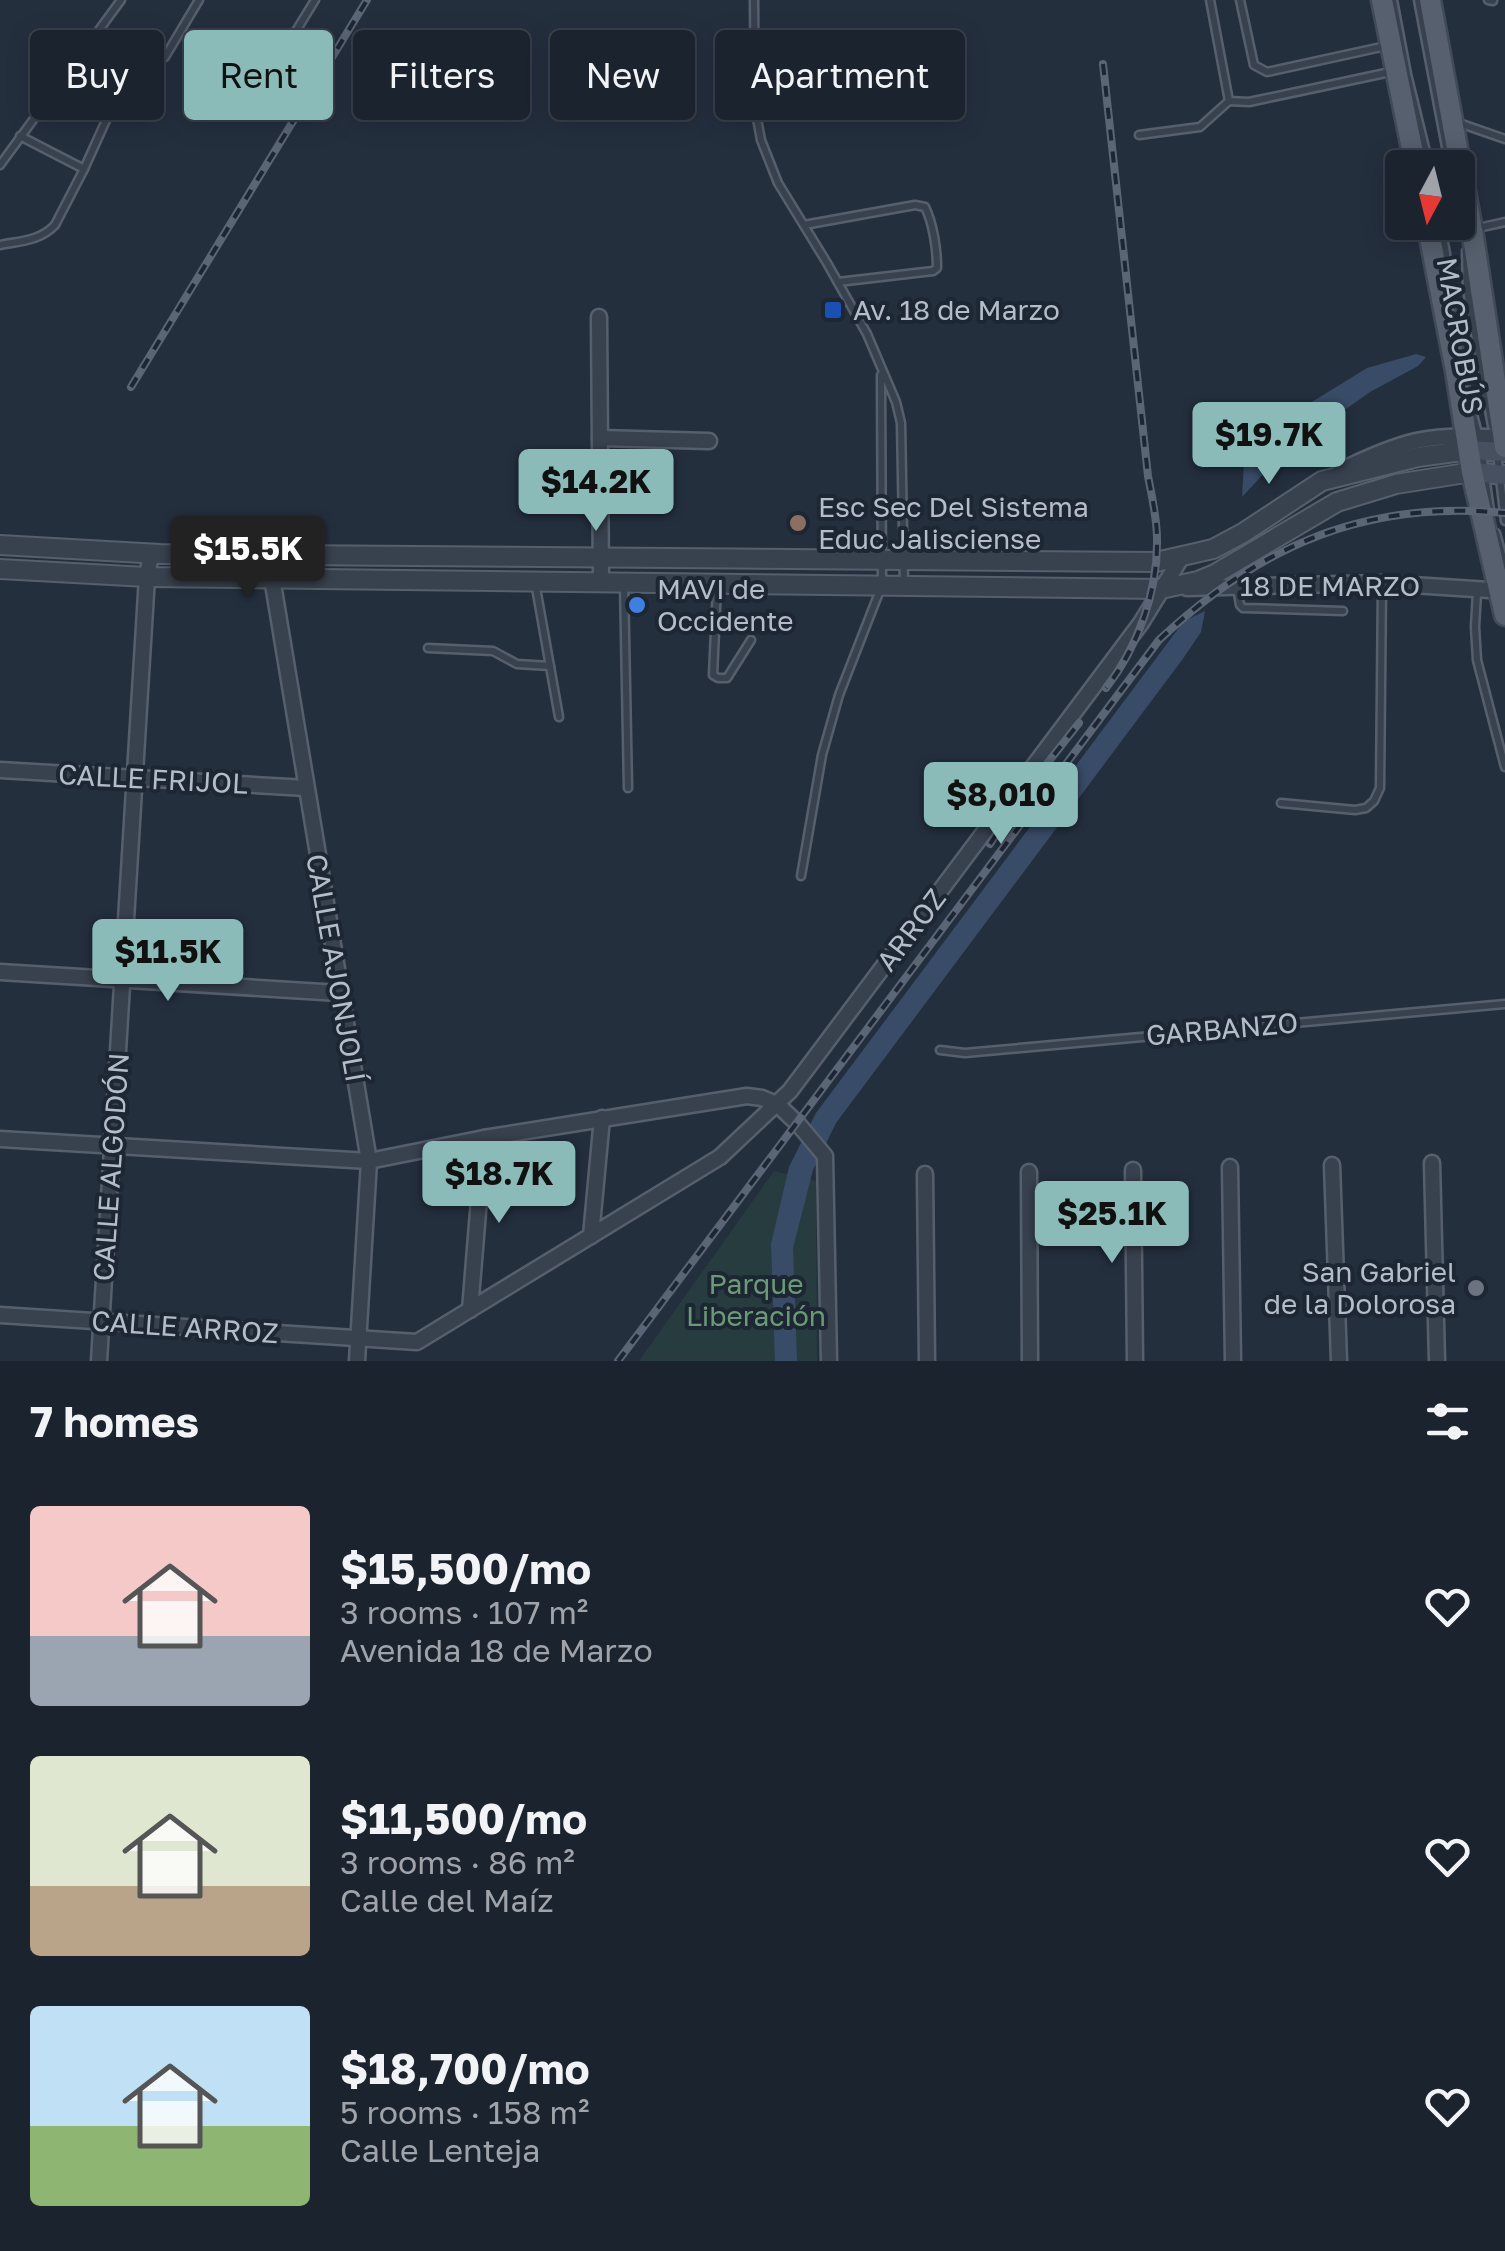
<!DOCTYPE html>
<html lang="en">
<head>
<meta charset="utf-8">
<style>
	body { margin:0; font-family:"Golos Text",sans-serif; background:#282f3a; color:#f1f3f6; height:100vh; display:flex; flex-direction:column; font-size:38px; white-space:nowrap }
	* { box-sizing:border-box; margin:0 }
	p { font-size:32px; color:#a0a4aa }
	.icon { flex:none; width:55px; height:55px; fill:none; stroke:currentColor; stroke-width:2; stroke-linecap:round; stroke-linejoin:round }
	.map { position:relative; height:1361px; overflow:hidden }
	.drawer { display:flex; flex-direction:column; background:#1b232e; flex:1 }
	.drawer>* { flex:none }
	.banner { position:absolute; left:30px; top:30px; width:1000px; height:90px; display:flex; gap:20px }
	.needle { width:65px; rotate:187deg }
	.tools { position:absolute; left:1385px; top:150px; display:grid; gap:20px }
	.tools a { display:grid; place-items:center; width:90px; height:90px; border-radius:10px; background:#1b232e; box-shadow:0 5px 25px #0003,0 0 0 2px #39404a; font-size:50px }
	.price { position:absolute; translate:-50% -85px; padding:0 22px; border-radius:10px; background:#8bbbb9; color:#111; font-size:32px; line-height:65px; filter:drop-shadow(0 2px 5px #0008) }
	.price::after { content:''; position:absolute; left:50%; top:60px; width:30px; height:22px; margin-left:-15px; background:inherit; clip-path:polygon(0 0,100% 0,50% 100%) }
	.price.current { background:#222; color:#fff }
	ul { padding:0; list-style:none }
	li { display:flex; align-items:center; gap:30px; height:250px; padding:0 30px }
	li span { display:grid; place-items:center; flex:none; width:280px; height:200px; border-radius:10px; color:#555 }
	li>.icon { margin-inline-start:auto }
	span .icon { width:120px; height:120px; fill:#fffc; stroke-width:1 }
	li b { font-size:42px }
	h2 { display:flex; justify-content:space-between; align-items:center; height:120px; padding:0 30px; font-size:42px }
	.pill { padding:0 35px; border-radius:10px; background:#1b232e; box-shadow:0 5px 25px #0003,0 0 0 2px #39404a; font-size:35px; line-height:90px }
	.pill.current { background:#8bbbb9; color:#111 }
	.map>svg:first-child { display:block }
	.green { fill:#263c3f }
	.water { fill:#394c67 }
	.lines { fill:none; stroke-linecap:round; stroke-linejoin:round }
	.service-casing { stroke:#565f6c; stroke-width:11 }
	.minor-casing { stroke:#565f6c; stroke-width:19 }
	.tertiary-casing { stroke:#565f6c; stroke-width:22 }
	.secondary-casing { stroke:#565f6c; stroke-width:22 }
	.primary-casing { stroke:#414a57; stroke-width:25 }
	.service { stroke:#38414e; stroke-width:6 }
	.minor { stroke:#38414e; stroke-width:14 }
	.tertiary { stroke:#38414e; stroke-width:18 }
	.secondary { stroke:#465061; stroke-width:18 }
	.primary { stroke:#56606e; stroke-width:20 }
	.rail-casing { stroke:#5a6575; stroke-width:8 }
	.rail { stroke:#1d2633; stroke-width:4; stroke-dasharray:11; stroke-linecap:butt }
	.transit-dot { fill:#1a4fb4; stroke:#1d2633; stroke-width:4 }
	.education-dot { fill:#8d6e63; stroke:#1d2633; stroke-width:4 }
	.shop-dot { fill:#3f7fe0; stroke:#1d2633; stroke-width:4 }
	.worship-dot { fill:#6b7280; stroke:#1d2633; stroke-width:4 }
	.labels { text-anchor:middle; stroke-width:8; stroke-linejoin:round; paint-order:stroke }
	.poi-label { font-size:28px; fill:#b4bcc9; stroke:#1d2633; text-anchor:start }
	.street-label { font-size:28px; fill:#b4bcc9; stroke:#1d2633 }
	.park-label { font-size:28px; fill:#6b9a76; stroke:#1d2633 }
</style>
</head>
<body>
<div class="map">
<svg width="1505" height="1361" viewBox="0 0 1505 1361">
	<rect width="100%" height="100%" fill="#242f3e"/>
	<!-- green -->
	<path class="green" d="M774,1171L816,1181L817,1361H639Z"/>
	<!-- water -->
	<g class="water">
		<path d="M1416,354L1426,357L1418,366L1370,392L1282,454L1242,497L1244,463L1262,441L1286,418L1367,368Z"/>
		<path d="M1205,611L1201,632L1182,660L836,1123L813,1170L793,1248L797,1361H775L771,1244L789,1167L816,1113L1184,621Z"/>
	</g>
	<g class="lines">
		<defs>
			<g id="service">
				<path d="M754,0L755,108L761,140L778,183L827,263L867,334L896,402L901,423L904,584"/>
				<path d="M1210,0L1229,101L1249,102L1395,71"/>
				<path d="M1240,0L1254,65L1267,72L1386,46"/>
				<path d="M1393,0L1407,74L1430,168"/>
				<path d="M1418,0L1450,168"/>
				<path d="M1488,0L1493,1"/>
				<path d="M247,111L315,0"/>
				<path d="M1459,123L1505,139"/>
				<path d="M1139,135L1200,127L1229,101"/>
				<path d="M20,136L84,169L113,105L137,72L165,57L199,0"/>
				<path d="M0,165L121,0"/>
				<path d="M1440,222L1446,253L1447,276"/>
				<path d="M804,225L915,205L925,207C933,223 937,249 937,268L933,271L838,282"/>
				<path d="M1478,228L1505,222"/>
				<path d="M0,245C20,241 40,241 55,225L84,169"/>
				<path d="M1466,251L1467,290L1492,426"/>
				<path d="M1472,411L1479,437"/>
				<path d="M1497,453L1505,521"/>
				<path d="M1482,454L1490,511"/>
				<path d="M1496,533L1505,566"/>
				<path d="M535,582L559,717"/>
				<path d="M624,583L628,788"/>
				<path d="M717,587L713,675L718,678H727L751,640"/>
				<path d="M1237,587L1240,605L1243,608L1343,611"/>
				<path d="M1477,592L1475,627L1477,660L1505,767"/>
				<path d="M428,648L493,651L517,664L550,666"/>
				<path d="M1281,803L1355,810L1366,808L1374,801L1380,788L1382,584"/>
				<path d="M801,876L822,755L839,695L882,585L881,375"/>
				<path d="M940,1050L965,1053L1505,1004"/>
			</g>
			<g id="minor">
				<path d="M599,317L601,582"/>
				<path d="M600,438L709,441"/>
				<path d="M1340,471C1364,459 1390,447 1416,441C1442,435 1478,436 1505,438"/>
				<path d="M272,578L369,1161L357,1361"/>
				<path d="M1187,588L1382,583L1505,591"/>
				<path d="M0,770L306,788"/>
				<path d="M0,972L339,993"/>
				<path d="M0,1139L369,1161L484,1138L747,1096L762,1098L778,1105L799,1125L825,1156L829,1361"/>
				<path d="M1432,1163L1437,1361"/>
				<path d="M1332,1165L1339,1361"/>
				<path d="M1230,1167L1233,1361"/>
				<path d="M1133,1170L1135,1361"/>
				<path d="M1029,1172L1030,1361"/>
				<path d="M925,1174L927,1361"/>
				<path d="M591,1236L602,1118"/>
				<path d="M470,1310L484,1138"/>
				<path d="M0,1315L417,1342L720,1157L790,1091L1141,623L1181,558"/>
				<path d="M99,1361L147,577L151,554"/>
			</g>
			<g id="tertiary">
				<path d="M0,545L160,554L1156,562L1213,549L1243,533L1322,481L1418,457L1469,450"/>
				<path d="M0,569L147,577L1161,589L1198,581L1215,574L1337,502L1396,484L1472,472"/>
			</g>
			<g id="secondary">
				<path d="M1469,450L1505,452"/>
				<path d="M1472,472L1505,475"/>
			</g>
			<g id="primary">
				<path d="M1382,0L1416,168"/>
				<path d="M1430,0L1472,230L1505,447"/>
				<path d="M1427,222L1456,371L1472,472L1505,615"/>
			</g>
		</defs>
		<!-- service casing -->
		<use href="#service" class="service-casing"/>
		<!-- minor casing -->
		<use href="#minor" class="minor-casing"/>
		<!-- tertiary casing -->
		<use href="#tertiary" class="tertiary-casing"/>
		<!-- secondary casing -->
		<use href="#secondary" class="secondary-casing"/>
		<!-- primary casing -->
		<use href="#primary" class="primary-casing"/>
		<!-- service -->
		<use href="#service" class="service"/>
		<!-- minor -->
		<use href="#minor" class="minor"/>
		<!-- tertiary -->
		<use href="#tertiary" class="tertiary"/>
		<!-- secondary -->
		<use href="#secondary" class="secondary"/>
		<!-- primary -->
		<use href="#primary" class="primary"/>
		<defs>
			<g id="rail">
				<path d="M1103,64L1148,476C1152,497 1157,518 1157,539C1158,591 1138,647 1106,688"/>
				<path d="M131,387L367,0"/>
				<path d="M990,844L1020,798L1079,723"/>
				<path d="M618,1361L1159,640C1260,545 1366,500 1505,513"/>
			</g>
		</defs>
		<!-- rail casing -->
		<use href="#rail" class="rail-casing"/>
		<!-- rail -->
		<use href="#rail" class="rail"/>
	</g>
	<!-- markers -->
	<rect class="transit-dot" x="823" y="300" width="20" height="20" rx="5"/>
	<circle class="education-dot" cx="798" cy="523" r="10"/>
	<circle class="shop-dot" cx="637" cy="605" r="10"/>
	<circle class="worship-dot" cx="1476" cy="1288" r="10"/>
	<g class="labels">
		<!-- poi labels -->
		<g class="poi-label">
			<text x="853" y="320">Av. 18 de Marzo</text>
			<text x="818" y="517">Esc Sec Del Sistema<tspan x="818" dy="32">Educ Jalisciense</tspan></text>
			<text x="657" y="599">MAVI de<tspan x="657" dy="32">Occidente</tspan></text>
			<text x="1456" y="1282" text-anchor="end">San Gabriel<tspan x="1456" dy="32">de la Dolorosa</tspan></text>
		</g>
		<!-- street labels -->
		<g class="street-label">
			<text transform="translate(1460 336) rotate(80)" y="10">MACROBÚS</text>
			<text x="1330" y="596">18 DE MARZO</text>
			<text transform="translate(153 779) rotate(3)" y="10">CALLE FRIJOL</text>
			<text transform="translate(911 930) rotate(-53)" y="10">ARROZ</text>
			<text transform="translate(336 968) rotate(80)" y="10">CALLE AJONJOLÍ</text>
			<text transform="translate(1222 1029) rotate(-5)" y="10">GARBANZO</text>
			<text transform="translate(111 1167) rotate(-86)" y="10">CALLE ALGODÓN</text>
			<text transform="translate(185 1327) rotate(4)" y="10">CALLE ARROZ</text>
		</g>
		<!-- park labels -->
		<g class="park-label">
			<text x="756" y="1294">Parque<tspan x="756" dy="32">Liberación</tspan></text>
		</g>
	</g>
</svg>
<div class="tools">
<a><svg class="needle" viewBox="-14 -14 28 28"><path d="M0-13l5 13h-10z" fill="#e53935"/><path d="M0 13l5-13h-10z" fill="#a0a4aa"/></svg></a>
</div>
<b class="price" style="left:1269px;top:487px">$19.7K</b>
<b class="price" style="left:596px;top:534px">$14.2K</b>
<b class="price current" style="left:248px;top:601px">$15.5K</b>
<b class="price" style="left:1001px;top:847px">$8,010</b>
<b class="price" style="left:168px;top:1004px">$11.5K</b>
<b class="price" style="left:499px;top:1226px">$18.7K</b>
<b class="price" style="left:1112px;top:1266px">$25.1K</b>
<div class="banner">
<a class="pill">Buy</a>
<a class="pill current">Rent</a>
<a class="pill">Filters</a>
<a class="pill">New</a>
<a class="pill">Apartment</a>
</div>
</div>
<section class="drawer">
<h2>7 homes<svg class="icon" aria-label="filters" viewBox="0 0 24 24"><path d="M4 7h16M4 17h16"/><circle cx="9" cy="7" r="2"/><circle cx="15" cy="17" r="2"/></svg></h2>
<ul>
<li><span style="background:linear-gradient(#f6c9c9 65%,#9aa5b1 0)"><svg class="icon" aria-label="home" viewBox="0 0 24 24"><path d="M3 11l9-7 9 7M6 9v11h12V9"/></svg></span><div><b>$15,500/mo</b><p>3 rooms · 107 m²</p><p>Avenida 18 de Marzo</p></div><svg class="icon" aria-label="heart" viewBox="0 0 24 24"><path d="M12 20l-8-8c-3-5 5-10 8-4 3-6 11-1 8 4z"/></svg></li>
<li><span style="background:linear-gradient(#dfe7d0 65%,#b9a48a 0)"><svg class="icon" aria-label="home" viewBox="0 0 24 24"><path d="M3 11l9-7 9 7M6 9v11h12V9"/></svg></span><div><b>$11,500/mo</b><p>3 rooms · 86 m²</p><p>Calle del Maíz</p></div><svg class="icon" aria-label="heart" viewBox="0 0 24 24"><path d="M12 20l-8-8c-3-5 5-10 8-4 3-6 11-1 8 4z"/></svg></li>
<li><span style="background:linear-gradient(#bfe0f5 60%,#8fb573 0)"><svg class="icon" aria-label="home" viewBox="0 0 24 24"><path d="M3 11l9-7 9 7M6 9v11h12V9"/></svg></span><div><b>$18,700/mo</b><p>5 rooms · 158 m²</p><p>Calle Lenteja</p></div><svg class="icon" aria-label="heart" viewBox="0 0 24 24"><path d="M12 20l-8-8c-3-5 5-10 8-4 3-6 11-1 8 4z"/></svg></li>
</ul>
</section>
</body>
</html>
